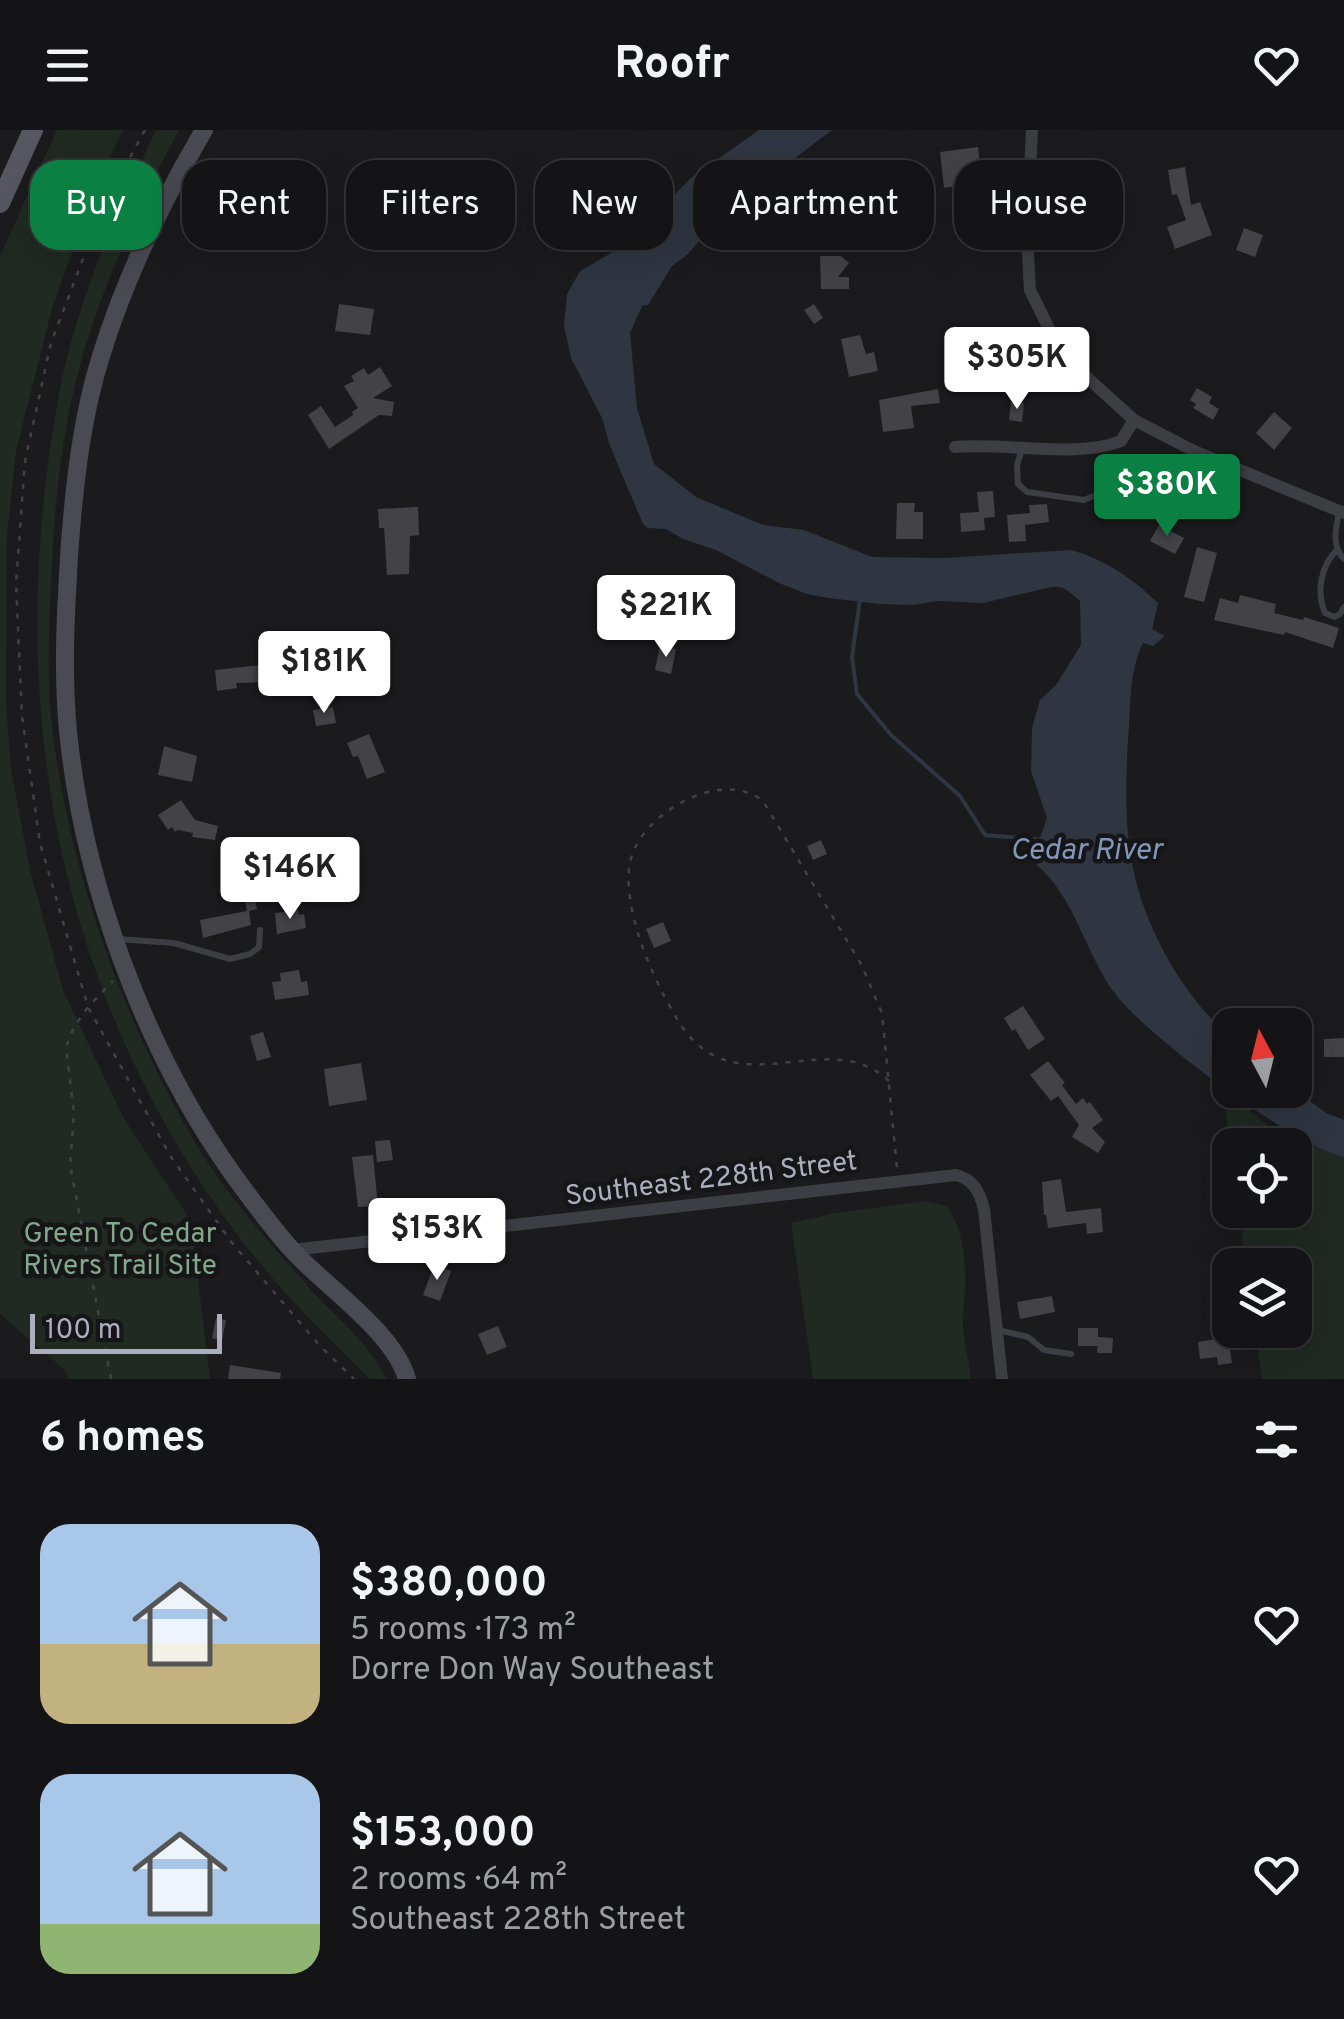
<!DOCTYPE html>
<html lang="en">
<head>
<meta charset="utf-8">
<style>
	body { margin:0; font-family:Overpass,sans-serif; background:#1d1d1f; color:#f1f3f6; height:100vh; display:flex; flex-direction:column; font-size:38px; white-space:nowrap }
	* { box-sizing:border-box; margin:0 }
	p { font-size:32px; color:#9d9ea1 }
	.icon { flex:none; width:55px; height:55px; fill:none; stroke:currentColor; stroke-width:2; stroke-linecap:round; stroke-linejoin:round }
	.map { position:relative; height:1249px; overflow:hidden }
	.panel { display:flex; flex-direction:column; background:#141416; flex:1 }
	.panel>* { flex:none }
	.guide { position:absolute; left:30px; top:30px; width:1285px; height:90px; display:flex; gap:20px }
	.needle { width:65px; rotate:353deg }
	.buttons { position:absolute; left:1212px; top:878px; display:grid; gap:20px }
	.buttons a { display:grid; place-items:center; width:100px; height:100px; border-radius:20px; background:#141416; box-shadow:0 10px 40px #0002,0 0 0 2px #333335; font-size:50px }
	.scale { position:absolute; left:30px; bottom:25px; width:192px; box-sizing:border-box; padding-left:10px; border:5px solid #acaebd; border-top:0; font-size:28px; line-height:35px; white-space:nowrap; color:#acaebd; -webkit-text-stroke:8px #161518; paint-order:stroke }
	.price { position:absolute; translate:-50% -85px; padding:0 22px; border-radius:10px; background:#fff; color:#222; font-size:32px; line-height:65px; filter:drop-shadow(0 2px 5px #0008) }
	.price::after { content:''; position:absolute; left:50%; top:60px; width:30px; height:22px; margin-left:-15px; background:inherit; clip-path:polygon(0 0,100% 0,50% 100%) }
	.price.active { background:#0b8043; color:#fff }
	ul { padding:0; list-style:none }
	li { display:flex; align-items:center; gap:30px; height:250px; padding:0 40px }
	li span { display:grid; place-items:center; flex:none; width:280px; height:200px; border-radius:30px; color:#555 }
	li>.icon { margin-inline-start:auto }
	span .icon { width:120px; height:120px; fill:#fffc; stroke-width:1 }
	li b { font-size:42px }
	h2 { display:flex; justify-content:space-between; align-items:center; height:120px; padding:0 40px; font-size:42px }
	.tag { padding:0 35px; border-radius:30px; background:#141416; box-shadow:0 10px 40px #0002,0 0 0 2px #333335; font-size:35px; line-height:90px }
	.tag.active { background:#0b8043; color:#fff }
	header { display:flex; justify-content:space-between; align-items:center; height:130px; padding:0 40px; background:#141416; font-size:45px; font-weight:700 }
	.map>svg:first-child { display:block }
	.green { fill:#202922 }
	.water { fill:#2f3642 }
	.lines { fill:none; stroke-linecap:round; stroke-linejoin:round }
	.stream { stroke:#2f3642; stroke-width:4 }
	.building { fill:#424247 }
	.path { stroke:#414249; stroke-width:2.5; stroke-dasharray:5 8; stroke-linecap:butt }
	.lane { stroke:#3d3d44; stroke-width:6 }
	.street { stroke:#3d3d44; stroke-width:12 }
	.secondary { stroke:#494a52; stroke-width:18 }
	.primary { stroke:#575761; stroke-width:20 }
	.labels { text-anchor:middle; stroke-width:9; stroke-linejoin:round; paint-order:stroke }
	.street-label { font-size:28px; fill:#acaebd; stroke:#161518 }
	.park-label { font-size:28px; fill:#82a98b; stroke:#161518 }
	.water-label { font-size:30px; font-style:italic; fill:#8296b9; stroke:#161518 }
</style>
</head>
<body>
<header><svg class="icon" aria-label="menu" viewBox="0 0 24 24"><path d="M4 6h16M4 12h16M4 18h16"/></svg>Roofr<svg class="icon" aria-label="heart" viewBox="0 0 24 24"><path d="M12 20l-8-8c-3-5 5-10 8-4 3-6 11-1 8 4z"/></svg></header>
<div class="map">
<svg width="1344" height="1249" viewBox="0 0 1344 1249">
	<rect width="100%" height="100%" fill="#1b1a1d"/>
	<!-- green -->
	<g class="green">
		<path d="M57,0H123L95,58L52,179L16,321L7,407L6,570L11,639L30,740L63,860L123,987L191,1091L210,1249H68L66,1241L0,1184V126Z"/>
		<path d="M156,0H179C146,62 116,126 93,193C66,271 55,356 52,438C49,492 46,550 53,604C71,743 120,880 189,1002C222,1060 269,1113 314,1163C337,1188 373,1217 386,1249H370C326,1206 279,1160 242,1111C48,855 0,550 64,239C84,156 119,76 156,0Z"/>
		<path d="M1224,971L1245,977L1286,1010L1344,1023V1249H1262L1255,1200H1295V1135H1246L1239,1080H1295V1015H1230Z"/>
		<path d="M926,1071L947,1076C968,1107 967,1150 963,1185C962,1205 969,1229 971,1249H813L791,1093L835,1083Z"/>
	</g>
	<!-- water -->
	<path class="water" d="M759,0H832L790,32L767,44L730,75L688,124L672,136L648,175L642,176L630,203L637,278L654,334L696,367L763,395L804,400L872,427L944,428L1071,420C1106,430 1132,448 1158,473L1152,499L1165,506L1153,516L1143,513C1130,539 1131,568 1129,596C1126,637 1124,687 1131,727C1141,792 1181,864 1230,907V960H1295L1326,983L1344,990V1027C1293,1016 1149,907 1116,865C1085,824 1076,769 1037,735L1036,720L1047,688L1031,641L1032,598L1040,570L1056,555L1081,515L1080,471C1070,462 1064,455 1051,457L983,473L937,471L912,475L879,474L829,468L807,464L779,453L716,420L683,409L666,399L648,398L643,394L610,316L602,288L571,228L564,195L567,164L580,141L630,112L653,94L660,79L691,48Z"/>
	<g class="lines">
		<!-- stream -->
		<path class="stream" d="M860,469L852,527L857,564L891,605L960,666L985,705L1044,710"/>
	</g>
	<!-- building -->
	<g class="building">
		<path d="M978,17L980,35L967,37L968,41L962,42L963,55L944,58L940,22Z"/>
		<path d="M1185,37L1191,75L1200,72L1212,105L1175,119L1167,97L1186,90L1177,64L1172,65L1168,40Z"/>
		<path d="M922,74L925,100L902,103L899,76Z"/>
		<path d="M1244,98L1263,105L1255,127L1236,120Z"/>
		<path d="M820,126H841L849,133L838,147H849V159H821Z"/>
		<path d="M339,174L374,179L370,205L335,201Z"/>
		<path d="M814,174L823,188L814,194L804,180Z"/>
		<path d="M860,205L866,224L874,222L878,241L849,247L841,209Z"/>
		<path d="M380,237L392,256L373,268L394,272L392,286L379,285L329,319L308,285L321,276L335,297L353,285L352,282L358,278L344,256L354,251L351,246L364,238L368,245Z"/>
		<path d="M1197,258L1212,267L1209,273L1219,279L1213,290L1193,278L1196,274L1190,270Z"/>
		<path d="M938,259L940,273L911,276L914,298L883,302L879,270Z"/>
		<path d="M1011,272L1024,273L1022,292L1009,290Z"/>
		<path d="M1274,282L1292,298L1274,320L1256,303Z"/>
		<path d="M993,361L995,387L984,388L985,400L961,402L960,383L979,382L977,362Z"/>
		<path d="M897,373H915L914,382H923V409H896Z"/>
		<path d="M1047,374L1049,392L1025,395L1026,411L1009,412L1007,385L1030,383L1029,375Z"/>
		<path d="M418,377L419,405L410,406L409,444L387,445L384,398H379L378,379Z"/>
		<path d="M1159,395L1184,408L1175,424L1150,411Z"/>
		<path d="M1197,417L1217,423L1204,472L1184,467Z"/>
		<path d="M1240,465L1276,474L1274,483L1303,490L1304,487L1339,498L1333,518L1285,502L1284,505L1214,490L1220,468L1238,473Z"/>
		<path d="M660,515L676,519L671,544L655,540Z"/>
		<path d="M270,534V552L236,553L237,558L217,561L215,540Z"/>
		<path d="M333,577L336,593L316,596L313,580Z"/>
		<path d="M369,604L385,642L367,649L358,626L353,627L347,613Z"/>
		<path d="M164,616L197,626L192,652L158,645Z"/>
		<path d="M181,670L195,690L218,696L215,710L192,707L193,703L178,700L175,702L172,697L168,700L158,685Z"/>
		<path d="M821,710L827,724L813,730L807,716Z"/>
		<path d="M254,765L257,779L249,781L251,795L203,808L200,790L247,781L244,767Z"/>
		<path d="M298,780L299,785L304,784L306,798L277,804L275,783Z"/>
		<path d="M663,792L671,811L654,818L646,799Z"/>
		<path d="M299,840L301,852L307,851L309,865L275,870L272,852L281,851L280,843Z"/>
		<path d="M1023,876L1045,909L1028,920L1015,899L1012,901L1004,888Z"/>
		<path d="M263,902L271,927L257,931L250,906Z"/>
		<path d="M1344,908V927H1324V909Z"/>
		<path d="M1048,931L1065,953L1062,955L1076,974L1083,968L1087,974L1090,972L1103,990L1092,998L1105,1012L1098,1023L1072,1007L1079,995L1058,966L1051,971L1030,945Z"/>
		<path d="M361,933L367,970L329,976L324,939Z"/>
		<path d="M390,1010L393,1030L377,1032L375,1011Z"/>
		<path d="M373,1025L378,1076L358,1077L352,1027Z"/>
		<path d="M1061,1049L1066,1082L1101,1078L1103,1102L1087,1104L1086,1093L1048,1098L1046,1085H1044L1042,1052Z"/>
		<path d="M434,1135L451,1141L440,1171L423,1165Z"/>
		<path d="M1052,1166L1055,1182L1020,1189L1017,1172Z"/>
		<path d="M216,1188L226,1190L222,1211L212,1208Z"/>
		<path d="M498,1196L507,1217L487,1225L478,1204Z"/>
		<rect x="1078" y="1198" width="20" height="18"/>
		<path d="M1098,1207L1113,1208L1112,1223H1097Z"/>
		<path d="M1228,1207L1232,1233L1218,1235L1217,1227L1200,1229L1198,1212Z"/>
		<path d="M230,1235L281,1243L280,1249H228Z"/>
	</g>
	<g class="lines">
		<!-- path -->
		<g class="path">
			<path d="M145,0L103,76L51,213L25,331L16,453L22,586L40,713L88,877L171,1027L232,1113L320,1216L354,1249"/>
			<path d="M889,951C826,892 733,983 677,889C652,847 625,786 629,738C634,687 720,636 763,671L861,834L882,883L897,1039"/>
			<path d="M111,1249L70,1035L74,983L66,917L74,897L88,877L113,851"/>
		</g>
		<!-- lane -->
		<g class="lane">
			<path d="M1022,319L1017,335L1018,354L1027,362L1084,370L1110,359"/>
			<path d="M1339,382C1336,398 1331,416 1344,429"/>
			<path d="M1337,420C1321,435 1316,462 1325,483L1335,487L1340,484L1344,477"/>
			<path d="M117,809L174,813L230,829L250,824L259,817L260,800"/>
			<path d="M998,1200L1028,1207L1044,1220L1071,1224"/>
		</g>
		<!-- street -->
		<g class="street">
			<path d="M1032,0L1027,105L1030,160L1056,213L1080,241L1134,290L1194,321L1344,383"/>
			<path d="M955,317C1006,312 1076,329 1121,311L1134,290"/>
			<path d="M292,1120L956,1045C973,1049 980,1062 984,1079L1002,1249"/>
		</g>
		<!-- secondary -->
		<path class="secondary" d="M204,0C161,73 126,145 101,226C82,286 75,350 70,412C66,475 62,538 68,601C83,752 144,919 232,1043C251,1069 271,1097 293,1121C326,1157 394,1202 407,1249"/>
		<!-- primary -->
		<path class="primary" d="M0,73L33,0"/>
	</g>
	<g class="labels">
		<!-- street labels -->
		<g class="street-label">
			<text transform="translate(711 1047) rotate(-7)" y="10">Southeast 228th Street</text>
		</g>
		<!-- park labels -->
		<g class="park-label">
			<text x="120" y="1112">Green To Cedar<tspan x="120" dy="32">Rivers Trail Site</tspan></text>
		</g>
		<!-- water labels -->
		<g class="water-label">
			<text x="1086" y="729">Cedar River</text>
		</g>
	</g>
</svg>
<div class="buttons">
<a><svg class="needle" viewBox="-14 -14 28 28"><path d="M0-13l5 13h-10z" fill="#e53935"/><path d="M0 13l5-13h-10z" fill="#9d9ea1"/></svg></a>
<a><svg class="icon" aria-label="locate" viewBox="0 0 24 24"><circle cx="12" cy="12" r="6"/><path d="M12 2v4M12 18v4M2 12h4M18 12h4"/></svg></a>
<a><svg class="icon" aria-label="layers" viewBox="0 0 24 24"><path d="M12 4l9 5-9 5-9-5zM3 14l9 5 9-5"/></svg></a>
</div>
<div class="scale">100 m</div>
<b class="price" style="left:1017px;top:282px">$305K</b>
<b class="price active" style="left:1167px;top:409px">$380K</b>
<b class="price" style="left:666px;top:530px">$221K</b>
<b class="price" style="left:324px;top:586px">$181K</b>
<b class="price" style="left:290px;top:792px">$146K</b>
<b class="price" style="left:437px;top:1153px">$153K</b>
<div class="guide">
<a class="tag active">Buy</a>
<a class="tag">Rent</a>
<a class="tag">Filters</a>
<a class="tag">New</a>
<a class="tag">Apartment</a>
<a class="tag">House</a>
</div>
</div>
<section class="panel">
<h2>6 homes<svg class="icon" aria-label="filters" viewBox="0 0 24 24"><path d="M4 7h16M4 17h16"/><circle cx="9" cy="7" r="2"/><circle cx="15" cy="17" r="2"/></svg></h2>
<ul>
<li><span style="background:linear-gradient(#a9c7e8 60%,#c2b280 0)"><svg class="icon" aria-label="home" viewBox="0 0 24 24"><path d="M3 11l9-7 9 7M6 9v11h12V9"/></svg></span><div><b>$380,000</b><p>5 rooms · 173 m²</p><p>Dorre Don Way Southeast</p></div><svg class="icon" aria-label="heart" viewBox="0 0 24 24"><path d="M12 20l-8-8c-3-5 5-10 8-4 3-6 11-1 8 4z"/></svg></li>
<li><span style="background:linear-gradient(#a9c7e8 75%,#8fb573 0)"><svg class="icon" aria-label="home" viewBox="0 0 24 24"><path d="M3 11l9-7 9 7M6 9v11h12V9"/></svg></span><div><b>$153,000</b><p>2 rooms · 64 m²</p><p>Southeast 228th Street</p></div><svg class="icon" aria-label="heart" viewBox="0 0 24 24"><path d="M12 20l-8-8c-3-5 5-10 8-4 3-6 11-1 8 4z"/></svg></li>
</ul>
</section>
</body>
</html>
